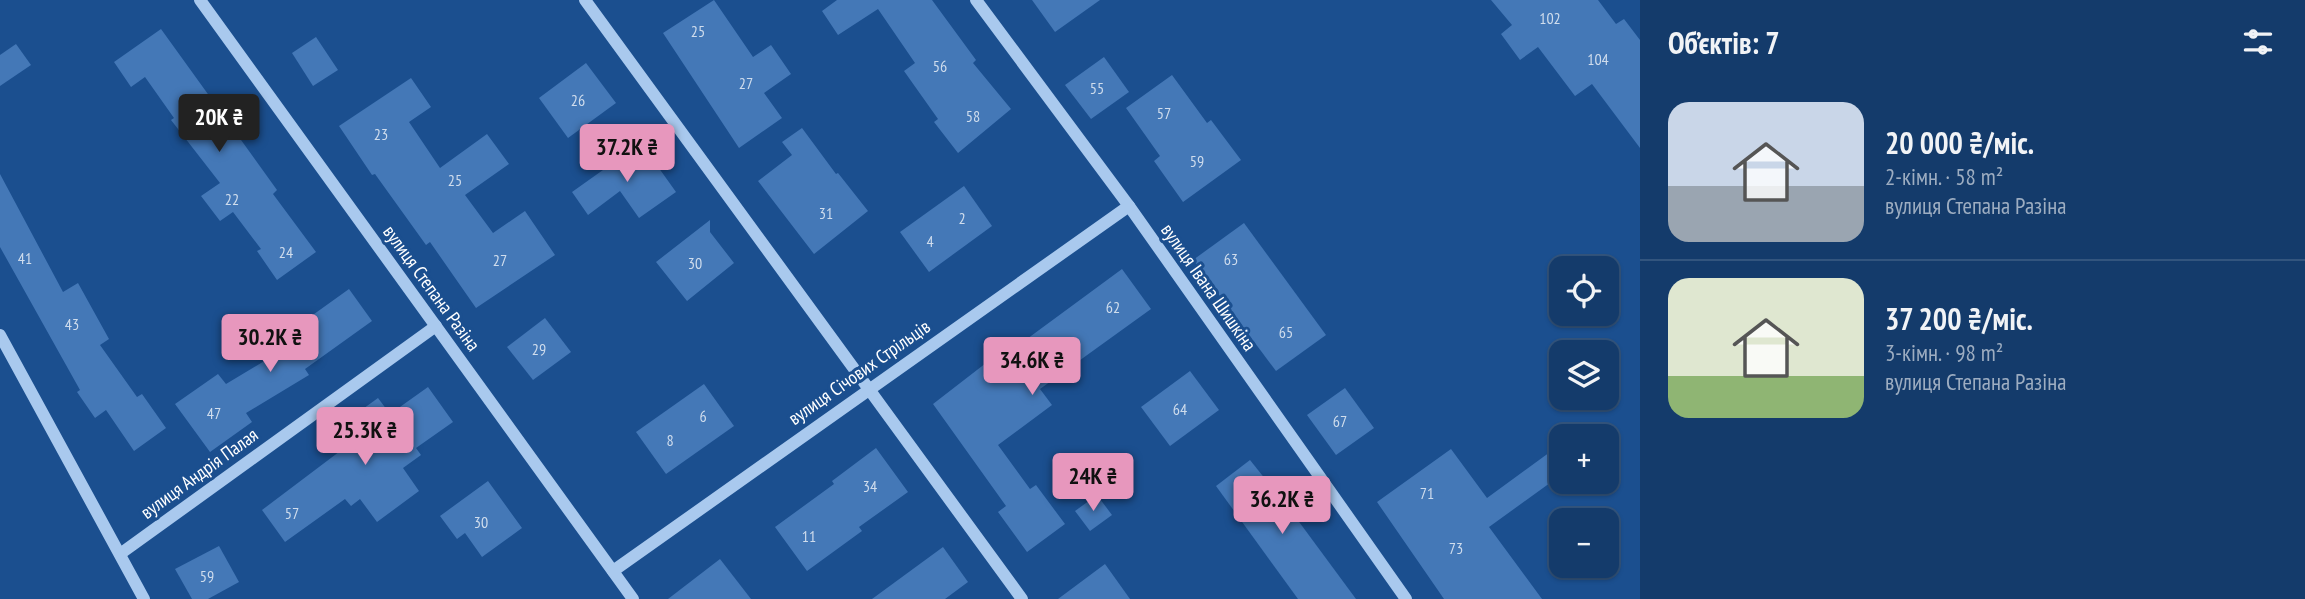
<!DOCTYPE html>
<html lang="uk">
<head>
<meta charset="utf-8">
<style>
	body { margin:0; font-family:"PT Sans Narrow",sans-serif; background:#1d4271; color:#f1f3f6; height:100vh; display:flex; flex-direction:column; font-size:26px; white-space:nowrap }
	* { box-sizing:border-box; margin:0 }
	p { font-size:23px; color:#9dadc1 }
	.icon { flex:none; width:38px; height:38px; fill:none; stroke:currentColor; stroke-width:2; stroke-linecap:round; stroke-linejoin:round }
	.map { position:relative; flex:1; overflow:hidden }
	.sheet { display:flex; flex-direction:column; background:#143b6b; width:665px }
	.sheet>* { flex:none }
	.buttons { position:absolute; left:1549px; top:256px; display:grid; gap:14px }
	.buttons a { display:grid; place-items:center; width:70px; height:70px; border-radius:14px; background:#143b6b; box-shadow:0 2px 5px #0004,0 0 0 2px #33557e; font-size:35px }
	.price { position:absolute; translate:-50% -60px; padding:0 16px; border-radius:7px; background:#e797bd; color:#111; font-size:23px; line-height:46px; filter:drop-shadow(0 2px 4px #0008) }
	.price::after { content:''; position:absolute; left:50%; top:42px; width:21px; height:16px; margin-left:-10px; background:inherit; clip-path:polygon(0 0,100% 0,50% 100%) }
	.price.selected { background:#222; color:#fff }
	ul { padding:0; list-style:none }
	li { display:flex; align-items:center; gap:21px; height:175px; padding:0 28px }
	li+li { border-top:2px solid #33557e }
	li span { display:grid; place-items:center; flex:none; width:196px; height:140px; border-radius:21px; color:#555 }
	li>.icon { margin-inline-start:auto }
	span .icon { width:84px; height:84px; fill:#fffc; stroke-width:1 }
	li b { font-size:30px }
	h2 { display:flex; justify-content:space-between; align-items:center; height:84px; padding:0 28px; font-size:30px }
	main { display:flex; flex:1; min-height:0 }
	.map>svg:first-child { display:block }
	.building { fill:#4478b7 }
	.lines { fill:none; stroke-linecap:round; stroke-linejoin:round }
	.minor { stroke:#a9c9ee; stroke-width:12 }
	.labels { text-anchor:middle; stroke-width:6; stroke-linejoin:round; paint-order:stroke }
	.number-label { font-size:16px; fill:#d0dded }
	.street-label { font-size:19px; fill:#fff; stroke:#1b4f8f }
</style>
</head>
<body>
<main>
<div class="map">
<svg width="1640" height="599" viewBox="0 0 1640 599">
	<rect width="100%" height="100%" fill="#1b4f8f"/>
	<!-- building -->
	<g class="building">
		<path d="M714,0L753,57L771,45L791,74L764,93L782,118L739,148L663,33Z"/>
		<path d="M837,0H932L976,60L973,63L1011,109L958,153L934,122L938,119L904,71L915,63L878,9L838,35L822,11Z"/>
		<path d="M1032,0H1100L1055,32Z"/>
		<path d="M1491,0H1598L1616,24L1624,19L1640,40V148L1592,84L1575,96L1538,47L1520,60L1501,34L1512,25Z"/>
		<path d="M161,29L277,190L273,194L316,252L277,280L257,251L261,249L233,212L220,221L201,196L220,183L171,120L174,118L145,77L131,87L114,62Z"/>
		<path d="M316,37L338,70L313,86L292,53Z"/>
		<path d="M16,44L31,65L0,86V55Z"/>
		<path d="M1104,57L1129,92L1091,119L1065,85Z"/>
		<path d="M586,63L616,103L568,138L539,98Z"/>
		<path d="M1172,75L1207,123L1211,120L1241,160L1183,202L1154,161L1160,156L1126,108Z"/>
		<path d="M411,78L431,107L409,122L440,168L487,134L509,164L465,195L493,233L525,211L555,255L476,308L430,242L426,245L375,174L372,175L339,126Z"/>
		<path d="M802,128L836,174L838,173L868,211L814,254L758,181L792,155L782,142Z"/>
		<path d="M641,143L676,192L639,218L620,191L588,215L572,192Z"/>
		<path d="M0,174L63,292L78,283L109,339L100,345L137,397L142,394L166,428L134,451L106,410L95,418L77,392L80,390L0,247Z"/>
		<path d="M964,186L992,226L929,272L900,232Z"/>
		<path d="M710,220V232L734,263L687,301L656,262Z"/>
		<path d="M1244,223L1326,335L1276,371L1193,260Z"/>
		<path d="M1122,269L1151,309L1040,389L1052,405L998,445L1030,489L1036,485L1065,524L1027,552L998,512L1006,506L933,404L1008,346L1012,350Z"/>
		<path d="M349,289L372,321L305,369L309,375L246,413L252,422L210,452L175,404L218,374L226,384L304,337L296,327Z"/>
		<path d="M545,318L571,352L533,380L507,347Z"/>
		<path d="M1190,371L1219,410L1170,446L1141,407Z"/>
		<path d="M704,384L734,426L666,474L636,432Z"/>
		<path d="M428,387L453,422L416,448L421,455L403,468L419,491L377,522L360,499L351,506L345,499L285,542L262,510L372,427L360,411L378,398L390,414Z"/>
		<path d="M1345,388L1374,428L1336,455L1307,415Z"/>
		<path d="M1561,444V475L1489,527L1542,599H1444L1377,502L1451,449L1487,498Z"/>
		<path d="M876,448L908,492L859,527L862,531L807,571L775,527L834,484L832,481Z"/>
		<path d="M1250,460L1294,515L1356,599H1298L1216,486Z"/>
		<path d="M488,481L522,528L482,557L465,533L457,539L440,516Z"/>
		<path d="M1097,495L1112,515L1090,531L1075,511Z"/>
		<path d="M219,546L239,582L208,599H192L175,569Z"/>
		<path d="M943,547L968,582L945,599H872Z"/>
		<path d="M720,559L751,599H668Z"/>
		<path d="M1105,564L1130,599H1058Z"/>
	</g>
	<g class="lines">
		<!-- minor -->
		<g class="minor">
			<path d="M200,0L633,599"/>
			<path d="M585,0L1022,599"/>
			<path d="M976,0L1129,206L1406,599"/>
			<path d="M0,335L144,599"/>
			<path d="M120,554L436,326"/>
			<path d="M613,571L1129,206"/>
		</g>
	</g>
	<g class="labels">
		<!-- number labels -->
		<g class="number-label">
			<text x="1550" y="24">102</text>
			<text x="698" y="37">25</text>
			<text x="1598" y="65">104</text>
			<text x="940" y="72">56</text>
			<text x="746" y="89">27</text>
			<text x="1097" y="94">55</text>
			<text x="578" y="106">26</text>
			<text x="1164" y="119">57</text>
			<text x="973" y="122">58</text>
			<text x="381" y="140">23</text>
			<text x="1197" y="167">59</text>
			<text x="455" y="186">25</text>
			<text x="232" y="205">22</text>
			<text x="826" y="219">31</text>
			<text x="962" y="224">2</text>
			<text x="930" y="247">4</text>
			<text x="286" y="258">24</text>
			<text x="25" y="264">41</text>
			<text x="1231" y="265">63</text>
			<text x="500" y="266">27</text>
			<text x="695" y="269">30</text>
			<text x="1113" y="313">62</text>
			<text x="72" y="330">43</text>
			<text x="1286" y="338">65</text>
			<text x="539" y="355">29</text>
			<text x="1180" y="415">64</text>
			<text x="214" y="419">47</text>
			<text x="703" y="422">6</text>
			<text x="1340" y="427">67</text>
			<text x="670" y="446">8</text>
			<text x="870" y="492">34</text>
			<text x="1427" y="499">71</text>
			<text x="292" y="519">57</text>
			<text x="481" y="528">30</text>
			<text x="809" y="542">11</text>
			<text x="1456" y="554">73</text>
			<text x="207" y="582">59</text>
		</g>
		<!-- street labels -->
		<g class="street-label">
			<text transform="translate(1209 287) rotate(55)" y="7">вулиця Івана Шишкіна</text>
			<text transform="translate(432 288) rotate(54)" y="7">вулиця Степана Разіна</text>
			<text transform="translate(859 372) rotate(-35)" y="7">вулиця Січових Стрільців</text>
			<text transform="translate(199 473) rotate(-36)" y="7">вулиця Андрія Палая</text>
		</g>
	</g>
</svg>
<div class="buttons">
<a><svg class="icon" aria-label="locate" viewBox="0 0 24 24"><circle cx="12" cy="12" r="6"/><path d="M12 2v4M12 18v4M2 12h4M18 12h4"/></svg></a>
<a><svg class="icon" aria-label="layers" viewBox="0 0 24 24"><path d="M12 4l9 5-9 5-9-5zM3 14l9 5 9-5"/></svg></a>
<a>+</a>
<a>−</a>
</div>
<b class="price selected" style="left:219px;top:154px">20K ₴</b>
<b class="price" style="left:627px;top:184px">37.2K ₴</b>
<b class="price" style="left:270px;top:374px">30.2K ₴</b>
<b class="price" style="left:1032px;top:397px">34.6K ₴</b>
<b class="price" style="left:365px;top:467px">25.3K ₴</b>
<b class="price" style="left:1093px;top:513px">24K ₴</b>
<b class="price" style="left:1282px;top:536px">36.2K ₴</b>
</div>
<section class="sheet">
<h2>Об’єктів: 7<svg class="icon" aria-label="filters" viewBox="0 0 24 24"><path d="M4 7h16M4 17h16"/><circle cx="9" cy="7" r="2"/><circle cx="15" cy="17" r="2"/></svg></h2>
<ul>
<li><span style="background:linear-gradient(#c9d6e8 60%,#9aa5b1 0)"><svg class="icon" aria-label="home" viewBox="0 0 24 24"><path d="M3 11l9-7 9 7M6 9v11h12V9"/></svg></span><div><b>20 000 ₴/міс.</b><p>2-кімн. · 58 m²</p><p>вулиця Степана Разіна</p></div></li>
<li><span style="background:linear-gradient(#dfe7d0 70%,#8fb573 0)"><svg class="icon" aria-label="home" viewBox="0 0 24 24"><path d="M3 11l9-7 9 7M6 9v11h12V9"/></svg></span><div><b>37 200 ₴/міс.</b><p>3-кімн. · 98 m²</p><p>вулиця Степана Разіна</p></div></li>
</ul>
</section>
</main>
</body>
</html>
